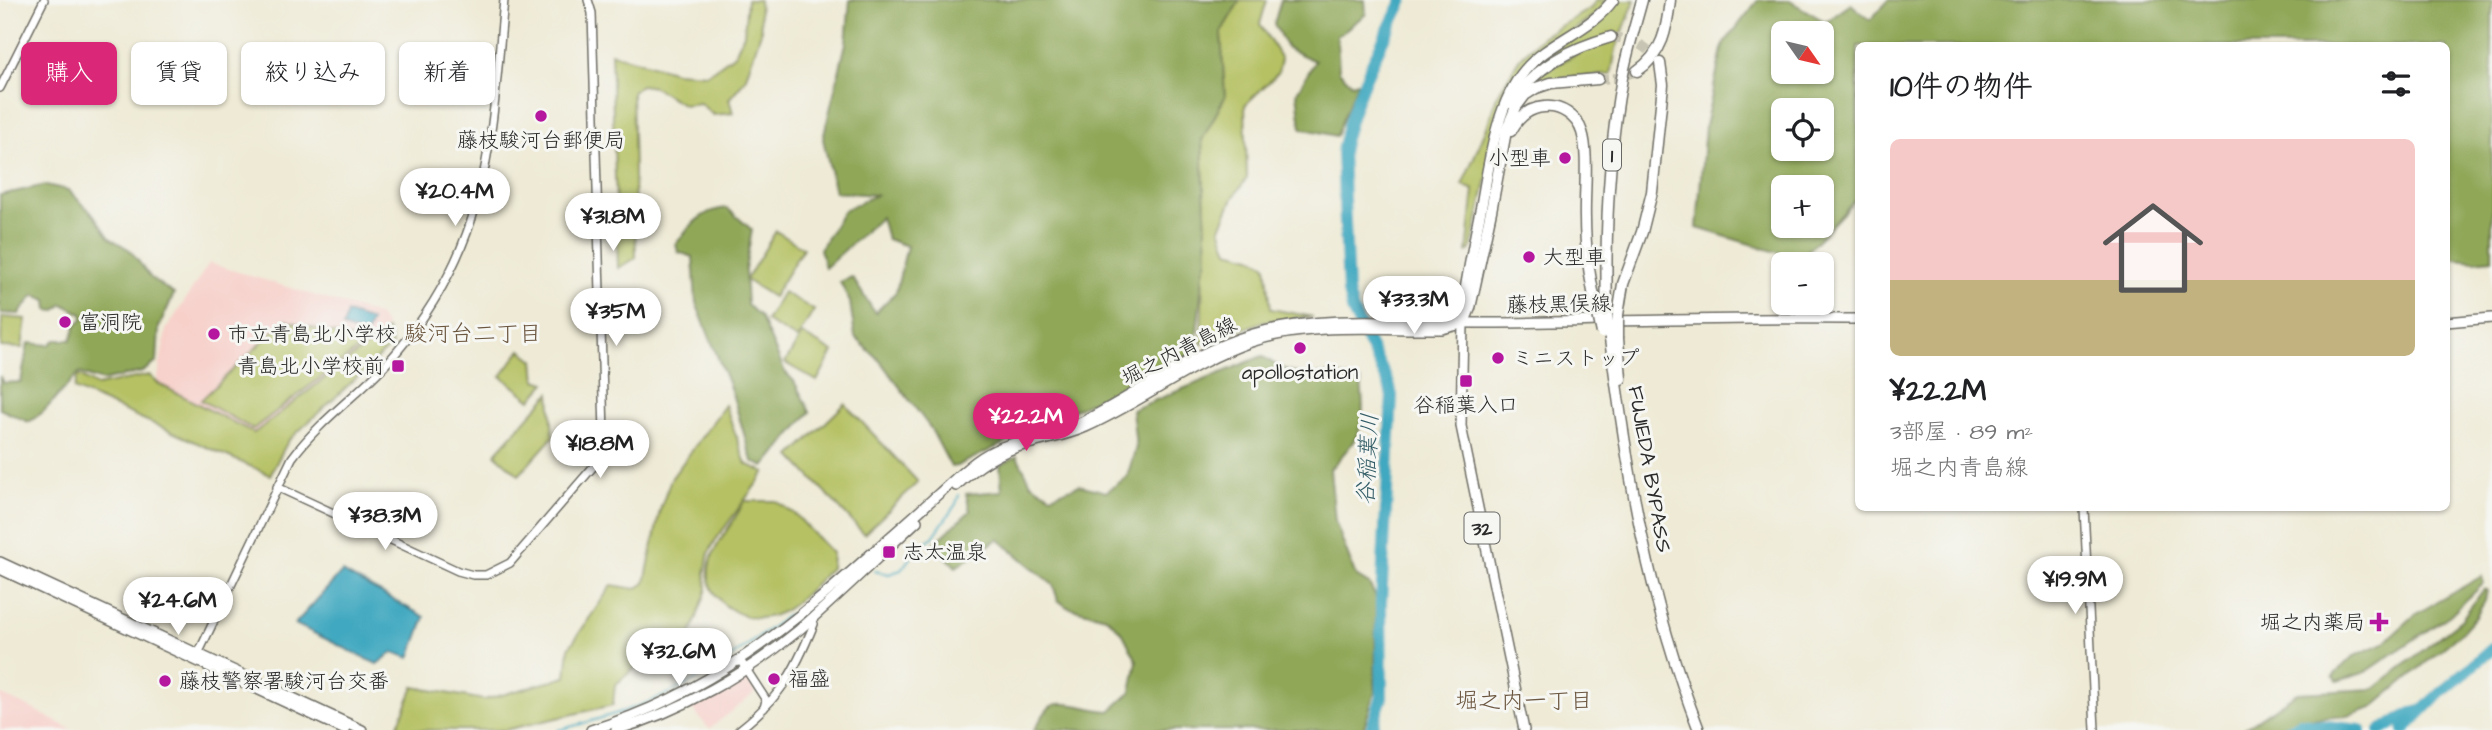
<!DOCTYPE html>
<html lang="ja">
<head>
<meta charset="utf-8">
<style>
	body { margin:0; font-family:"Architects Daughter","Klee One",sans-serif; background:#f6f6f6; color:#202124; height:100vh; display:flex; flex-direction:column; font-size:26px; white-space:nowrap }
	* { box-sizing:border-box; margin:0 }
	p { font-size:23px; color:#757577 }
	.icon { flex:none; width:38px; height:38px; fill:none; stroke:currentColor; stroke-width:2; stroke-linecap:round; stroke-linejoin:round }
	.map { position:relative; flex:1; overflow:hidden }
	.details { position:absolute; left:1855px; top:42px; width:595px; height:469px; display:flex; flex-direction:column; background:#fff; border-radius:10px; box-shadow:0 2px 5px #0004 }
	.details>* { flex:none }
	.guide { position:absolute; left:21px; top:42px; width:665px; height:63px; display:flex; gap:14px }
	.needle { width:46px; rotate:124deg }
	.buttons { position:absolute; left:1771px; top:21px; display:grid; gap:14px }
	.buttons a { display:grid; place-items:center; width:63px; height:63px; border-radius:10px; background:#fff; box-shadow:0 2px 5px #0004; font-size:35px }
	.price { position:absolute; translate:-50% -60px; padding:0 16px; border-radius:24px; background:#fff; color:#222; font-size:23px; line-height:46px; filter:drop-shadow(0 2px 4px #0008) }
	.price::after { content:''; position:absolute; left:50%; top:42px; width:21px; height:16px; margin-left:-10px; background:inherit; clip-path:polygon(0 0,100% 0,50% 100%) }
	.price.selected { background:#db2777; color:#fff }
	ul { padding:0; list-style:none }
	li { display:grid; align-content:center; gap:14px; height:371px; padding:0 35px }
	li+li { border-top:2px solid #e0e0e0 }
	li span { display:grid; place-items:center; height:217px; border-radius:10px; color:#555 }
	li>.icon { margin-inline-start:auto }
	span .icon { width:126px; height:126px; fill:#fffc; stroke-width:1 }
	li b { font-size:30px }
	h2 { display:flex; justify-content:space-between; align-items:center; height:84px; padding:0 35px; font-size:30px }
	.chip { padding:0 24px; border-radius:10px; background:#fff; box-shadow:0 2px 5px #0004; font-size:24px; line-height:63px }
	.chip.selected { background:#db2777; color:#fff }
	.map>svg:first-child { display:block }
	.built { fill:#f7d0ca }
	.green { fill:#b5c163; stroke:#707647; stroke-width:2 }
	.forest { fill:#90a759; stroke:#5e6942; stroke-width:2; fill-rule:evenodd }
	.water { fill:#40a8c0; stroke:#366a76; stroke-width:2 }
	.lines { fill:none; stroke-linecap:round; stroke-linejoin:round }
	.stream { stroke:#40a8c0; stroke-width:2 }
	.river { stroke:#40a8c0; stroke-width:12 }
	.highway-tunnel { stroke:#c7c4b3; stroke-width:10; stroke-dasharray:10 5; stroke-linecap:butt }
	.minor-casing { stroke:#6f6e66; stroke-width:10 }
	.major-casing { stroke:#6f6e66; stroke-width:12 }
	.highway-casing { stroke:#6f6e66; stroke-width:13 }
	.minor { stroke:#fff; stroke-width:7 }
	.major { stroke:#fff; stroke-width:9 }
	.highway { stroke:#fff; stroke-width:10 }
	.highway-bridge-casing { stroke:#6f6e66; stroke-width:13; stroke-linecap:butt }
	.highway-bridge { stroke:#fff; stroke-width:10 }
	.poi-dot { fill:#b5179e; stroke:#f6f6f2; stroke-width:2.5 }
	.labels { text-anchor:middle; stroke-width:6; stroke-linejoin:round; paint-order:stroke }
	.shield { fill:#f6f6f2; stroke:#686867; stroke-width:2 }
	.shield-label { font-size:19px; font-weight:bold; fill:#2b2b2b }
	.poi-label { font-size:21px; fill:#2b2b2b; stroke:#f6f6f2; text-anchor:start }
	.street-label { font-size:21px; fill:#2b2b2b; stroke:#f6f6f2 }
	.neighbourhood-label { font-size:23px; fill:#6b563f; stroke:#f6f6f2 }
	.water-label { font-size:23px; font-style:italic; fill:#335d67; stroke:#f6f6f2 }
</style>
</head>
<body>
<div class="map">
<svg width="2492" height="730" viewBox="0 0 2492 730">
	<rect width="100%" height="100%" fill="#f6f6f2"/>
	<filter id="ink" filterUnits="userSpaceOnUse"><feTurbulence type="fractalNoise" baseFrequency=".0143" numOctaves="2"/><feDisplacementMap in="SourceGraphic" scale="14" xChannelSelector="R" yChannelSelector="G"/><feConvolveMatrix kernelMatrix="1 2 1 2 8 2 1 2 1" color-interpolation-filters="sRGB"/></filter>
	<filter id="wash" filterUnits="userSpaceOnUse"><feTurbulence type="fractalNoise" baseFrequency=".00686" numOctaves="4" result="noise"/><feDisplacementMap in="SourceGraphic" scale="28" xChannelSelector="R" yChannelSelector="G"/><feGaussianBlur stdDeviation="1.57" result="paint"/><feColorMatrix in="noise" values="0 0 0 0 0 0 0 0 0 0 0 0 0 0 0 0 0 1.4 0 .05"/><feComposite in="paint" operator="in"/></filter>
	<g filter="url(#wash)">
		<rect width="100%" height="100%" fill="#eeead5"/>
		<!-- built -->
		<g class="built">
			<path d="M209,263L378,315L386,326L380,339L301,394L256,434L157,383L166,330Z"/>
			<path d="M740,678L747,680L755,693L709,729L690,706Z"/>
			<path d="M0,694L31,708L72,730H0Z"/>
		</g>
		<!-- green -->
		<g class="green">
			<path d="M747,0H759L761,32L745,80L729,99L733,113L713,115L700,103L684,105L654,87L641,85L632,92L636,258L618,268L611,53L676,72L707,74L735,54L744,34Z"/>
			<path d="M1240,0H1267L1260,24L1281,59L1278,73L1245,105L1247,178L1233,198L1220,228L1228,251L1252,257L1266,265L1271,309L1313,317L1265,321L1201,344L1203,272L1207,259L1202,140L1225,97L1221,32Z"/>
			<path d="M1596,0H1608L1595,14L1545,49L1506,93L1471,250L1467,252L1474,190L1462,185L1487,127L1497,96L1520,58L1543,36L1591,8Z"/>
			<path d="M1616,0H1635L1616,49L1611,75L1566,77L1526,92L1536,76L1611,35L1516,86L1536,62Z"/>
			<path d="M776,231L803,248L773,297L746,280Z"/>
			<path d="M783,292L814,310L797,339L766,321Z"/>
			<path d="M2,317L26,319L22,348L1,347Z"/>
			<path d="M285,320L366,343L253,429L201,400Z"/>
			<path d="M387,330L392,345L288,441L270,475L74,389L78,375L97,386L149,375L159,384L254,433Z"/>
			<path d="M802,334L833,352L817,381L785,363Z"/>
			<path d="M521,350L534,360L536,380L546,383L531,400L501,376Z"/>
			<path d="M550,393L553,437L519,475L495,454Z"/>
			<path d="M845,404L918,482L864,534L791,456Z"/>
			<path d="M725,405L746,464L765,472L744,501H776L796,515L832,553L831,568C801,597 774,637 729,608C720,603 710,589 709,578C705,551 736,523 744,501L715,541L709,553L705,573L707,589L685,651L653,652L615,685L613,705L505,730H396L414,687L484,700L566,677L569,648L612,585L636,589L645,583L660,510L671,479Z"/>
		</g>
		<!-- forest -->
		<g class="forest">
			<path d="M850,0H1240L1221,32L1225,97L1202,140L1207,259L1203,272L1195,352L957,466L951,467L931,429L880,361L855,337L850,302L840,282L852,277L875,313L896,292L907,246L887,239L881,217L825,268L820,249L844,210L876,195L835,192L823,139L846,43Z"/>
			<path d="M1281,0H1365L1366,14L1337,36L1339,71L1352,84L1358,82L1336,136L1301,128L1297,92L1315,61L1287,48L1274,24Z"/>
			<path d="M1758,0H1788L1826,22L1851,4L1870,20L1889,0H2492V259L2474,261L2447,258L2446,46H1858V197L1800,259L1697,228L1705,126L1723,45ZM1822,33V72H1783V33ZM1822,110V149H1783V110ZM1783,187H1822V226H1783Z"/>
			<path d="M46,185L68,190L93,214L110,238L130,250L151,278L174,294L159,327L157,362L142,372L102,381L79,373L43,412L29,422L0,409V376L3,383L21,382L28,343L49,345L55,340H71L76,325L83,319L82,314L63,304L55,311L48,310L47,300L34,295L19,314L0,313V195Z"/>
			<path d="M727,208L752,230L745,270L747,305L760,316L785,372L794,381L810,412L764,467L752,461L732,393L696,303L693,257L678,252L676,244C690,225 702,210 727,208Z"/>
			<path d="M1262,356L1281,368L1303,375L1334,374L1361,381C1366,429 1362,434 1330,469L1335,521L1356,576L1369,584L1376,597L1375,692L1363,730H1034C1039,723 1044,712 1050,707C1062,698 1094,711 1110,711L1131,692L1137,661L1122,632L1106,617L1067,607L1058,600L1053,585L998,539L956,567L934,544L970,511L966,494L1002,491L1000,465L1017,456L1031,483L1051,496L1079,485L1106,492L1127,477L1136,447L1132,410Z"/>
			<path d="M2482,576L2483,583L2450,615L2366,672L2338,681L2333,676L2352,657L2384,643L2416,614Z"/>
			<path d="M2484,589L2487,590L2485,601L2476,616L2461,633L2372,708L2348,716L2295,720L2277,730H2242L2297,693L2374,689L2461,620Z"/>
		</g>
		<!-- water -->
		<g class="water">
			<path d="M347,313L371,321L366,335L343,327Z"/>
			<path d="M342,572L425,617L410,658L393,652L377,664L295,624Z"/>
		</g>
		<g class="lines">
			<!-- stream -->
			<g class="stream">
				<path d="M874,571L889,574L901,570L919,546L933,537L956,504L959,495"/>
				<path d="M558,730C605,718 652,704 695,680C728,661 758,638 788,615"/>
			</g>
			<!-- river -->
			<g class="river">
				<path d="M1371,730L1382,697L1381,603L1392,396L1389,384L1353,312L1348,292L1342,152C1351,103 1380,45 1403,0"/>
				<path d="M2287,730L2300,723L2361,730"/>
				<path d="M2380,730L2416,711"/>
				<path d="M2404,730L2434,699L2492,649"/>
			</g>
		</g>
	</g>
	<g filter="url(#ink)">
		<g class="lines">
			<!-- highway-tunnel -->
			<g class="highway-tunnel">
				<path d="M1611,37C1631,39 1646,44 1658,61"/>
				<path d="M1598,79L1616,78L1637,71"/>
			</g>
			<defs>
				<g id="minor">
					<path d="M0,88L44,0"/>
					<path d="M277,487L458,571L473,575H486L510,563L593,467L601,450L604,433L593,47L592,13L588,0"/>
					<path d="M2084,508L2095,730"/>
					<path d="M199,652L292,458C321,418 364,391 396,353C491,241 491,139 504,0"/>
					<path d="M740,660L766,700L764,708"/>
					<path d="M739,730C781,697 794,673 814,624"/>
				</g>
				<g id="major">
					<path d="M2446,322L2492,318"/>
					<path d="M1463,323L1461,426L1524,730"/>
					<path d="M956,486C975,468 999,452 1024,445C1045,439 1066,436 1086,427C1142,402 1192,362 1251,342C1308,322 1382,330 1442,329L1458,325"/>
					<path d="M0,562L362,730"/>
					<path d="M0,569L345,730"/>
					<path d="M591,730C710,694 791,626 882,544C903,526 924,507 944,489C956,478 968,466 982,457C1014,437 1052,437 1086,420C1141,392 1193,351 1253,334C1329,312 1411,324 1489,323C1612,322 1735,317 1858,319"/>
					<path d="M616,730C681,711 746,674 799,630C839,595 878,557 917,521"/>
				</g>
				<g id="highway">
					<path d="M1637,71C1663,54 1667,28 1670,0"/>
					<path d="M1511,103C1536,66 1569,49 1611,37"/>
					<path d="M1511,131C1518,118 1528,108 1544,107C1560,105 1577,116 1582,132C1589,153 1584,195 1585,219C1585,250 1590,280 1597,310"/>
					<path d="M1607,313C1605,235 1608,155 1622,78C1627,52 1635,26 1642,0"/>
					<path d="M1618,315L1623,284L1642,232L1652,192L1663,85L1660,63"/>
					<path d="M1465,320L1470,308L1491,211L1506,131L1516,107L1525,95L1536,88L1551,83L1598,79"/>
					<path d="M1463,323L1462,309C1468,275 1474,241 1481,208C1489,165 1496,104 1525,70C1550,41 1590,31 1613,0"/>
					<path d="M1618,338L1621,379"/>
					<path d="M1610,339C1628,477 1648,599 1699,730"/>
				</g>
			</defs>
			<!-- minor casing -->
			<use href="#minor" class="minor-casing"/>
			<!-- major casing -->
			<use href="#major" class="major-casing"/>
			<!-- highway casing -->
			<use href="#highway" class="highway-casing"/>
			<!-- minor -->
			<use href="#minor" class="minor"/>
			<!-- major -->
			<use href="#major" class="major"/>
			<!-- highway -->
			<use href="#highway" class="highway"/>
			<defs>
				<g id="highway-bridge">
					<path d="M1597,310L1602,333"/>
					<path d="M1607,313L1610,339"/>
					<path d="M1618,315V338"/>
				</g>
			</defs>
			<!-- highway-bridge casing -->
			<use href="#highway-bridge" class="highway-bridge-casing"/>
			<!-- highway-bridge -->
			<use href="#highway-bridge" class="highway-bridge"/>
		</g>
	</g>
	<!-- markers -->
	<g class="poi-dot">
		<circle cx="541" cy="116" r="7"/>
		<circle cx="1565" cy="158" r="7"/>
		<circle cx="1529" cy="257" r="7"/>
		<circle cx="65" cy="322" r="7"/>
		<circle cx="214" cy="334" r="7"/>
		<circle cx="1300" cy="348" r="7"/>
		<circle cx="1498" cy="358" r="7"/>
		<rect x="391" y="359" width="14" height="14" rx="3.5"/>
		<rect x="1459" y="374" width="14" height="14" rx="3.5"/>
		<rect x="882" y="545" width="14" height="14" rx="3.5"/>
		<path d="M2375.5 611.5h7v7h7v7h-7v7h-7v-7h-7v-7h7z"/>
		<circle cx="774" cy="679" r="7"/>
		<circle cx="165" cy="681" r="7"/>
	</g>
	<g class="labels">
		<!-- shield labels -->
		<g class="shield">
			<rect x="1603" y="139.5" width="18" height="31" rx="5"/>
			<rect x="1464.5" y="512.5" width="35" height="31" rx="5"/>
		</g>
		<g class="shield-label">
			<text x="1612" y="162">1</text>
			<text x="1482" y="535">32</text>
		</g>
		<!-- poi labels -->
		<g class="poi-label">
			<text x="541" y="147" text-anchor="middle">藤枝駿河台郵便局</text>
			<text x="1551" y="165" text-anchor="end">小型車</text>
			<text x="1543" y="264">大型車</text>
			<text x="79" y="329">富洞院</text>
			<text x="228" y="341">市立青島北小学校</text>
			<text x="1512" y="365">ミニストップ</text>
			<text x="384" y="373" text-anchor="end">青島北小学校前</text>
			<text x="1300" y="379" text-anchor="middle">apollostation</text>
			<text x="1466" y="412" text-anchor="middle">谷稲葉入口</text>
			<text x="903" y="559">志太温泉</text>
			<text x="2365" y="629" text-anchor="end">堀之内薬局</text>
			<text x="788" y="686">福盛</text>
			<text x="179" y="688">藤枝警察署駿河台交番</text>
		</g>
		<!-- street labels -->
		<g class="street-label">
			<text transform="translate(1559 304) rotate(-1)" y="7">藤枝黒俣線</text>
			<text transform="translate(1179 351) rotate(-27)" y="7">堀之内青島線</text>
			<text transform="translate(1650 469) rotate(80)" y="7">FUJIEDA BYPASS</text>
		</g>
		<!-- neighbourhood labels -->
		<g class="neighbourhood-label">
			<text x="473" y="341">駿河台二丁目</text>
			<text x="1524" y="708">堀之内一丁目</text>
		</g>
		<!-- water labels -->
		<g class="water-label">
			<text transform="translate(1367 459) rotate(-87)" y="8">谷稲葉川</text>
		</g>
	</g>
</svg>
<div class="buttons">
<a><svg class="needle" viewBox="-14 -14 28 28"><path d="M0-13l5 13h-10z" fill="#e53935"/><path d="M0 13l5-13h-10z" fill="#757577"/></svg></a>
<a><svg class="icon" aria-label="locate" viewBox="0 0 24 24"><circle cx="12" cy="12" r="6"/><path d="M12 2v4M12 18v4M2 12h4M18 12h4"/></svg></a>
<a>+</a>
<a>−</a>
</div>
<b class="price" style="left:455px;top:228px">¥20.4M</b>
<b class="price" style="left:613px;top:253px">¥31.8M</b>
<b class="price" style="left:1414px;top:336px">¥33.3M</b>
<b class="price" style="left:616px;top:348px">¥35M</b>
<b class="price selected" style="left:1026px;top:453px">¥22.2M</b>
<b class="price" style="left:600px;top:480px">¥18.8M</b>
<b class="price" style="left:385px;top:552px">¥38.3M</b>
<b class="price" style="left:2075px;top:616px">¥19.9M</b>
<b class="price" style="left:178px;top:637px">¥24.6M</b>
<b class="price" style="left:679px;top:688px">¥32.6M</b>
<div class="guide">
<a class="chip selected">購入</a>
<a class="chip">賃貸</a>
<a class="chip">絞り込み</a>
<a class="chip">新着</a>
</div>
<section class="details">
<h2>10件の物件<svg class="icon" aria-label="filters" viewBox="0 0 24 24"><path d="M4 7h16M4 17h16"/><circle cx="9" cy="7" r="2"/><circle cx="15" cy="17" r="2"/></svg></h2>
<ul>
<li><span style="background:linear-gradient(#f6c9c9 65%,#c2b280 0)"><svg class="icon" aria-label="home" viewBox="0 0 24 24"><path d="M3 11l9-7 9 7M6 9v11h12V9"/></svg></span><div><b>¥22.2M</b><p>3部屋 · 89 m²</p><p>堀之内青島線</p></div></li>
</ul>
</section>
</div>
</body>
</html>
